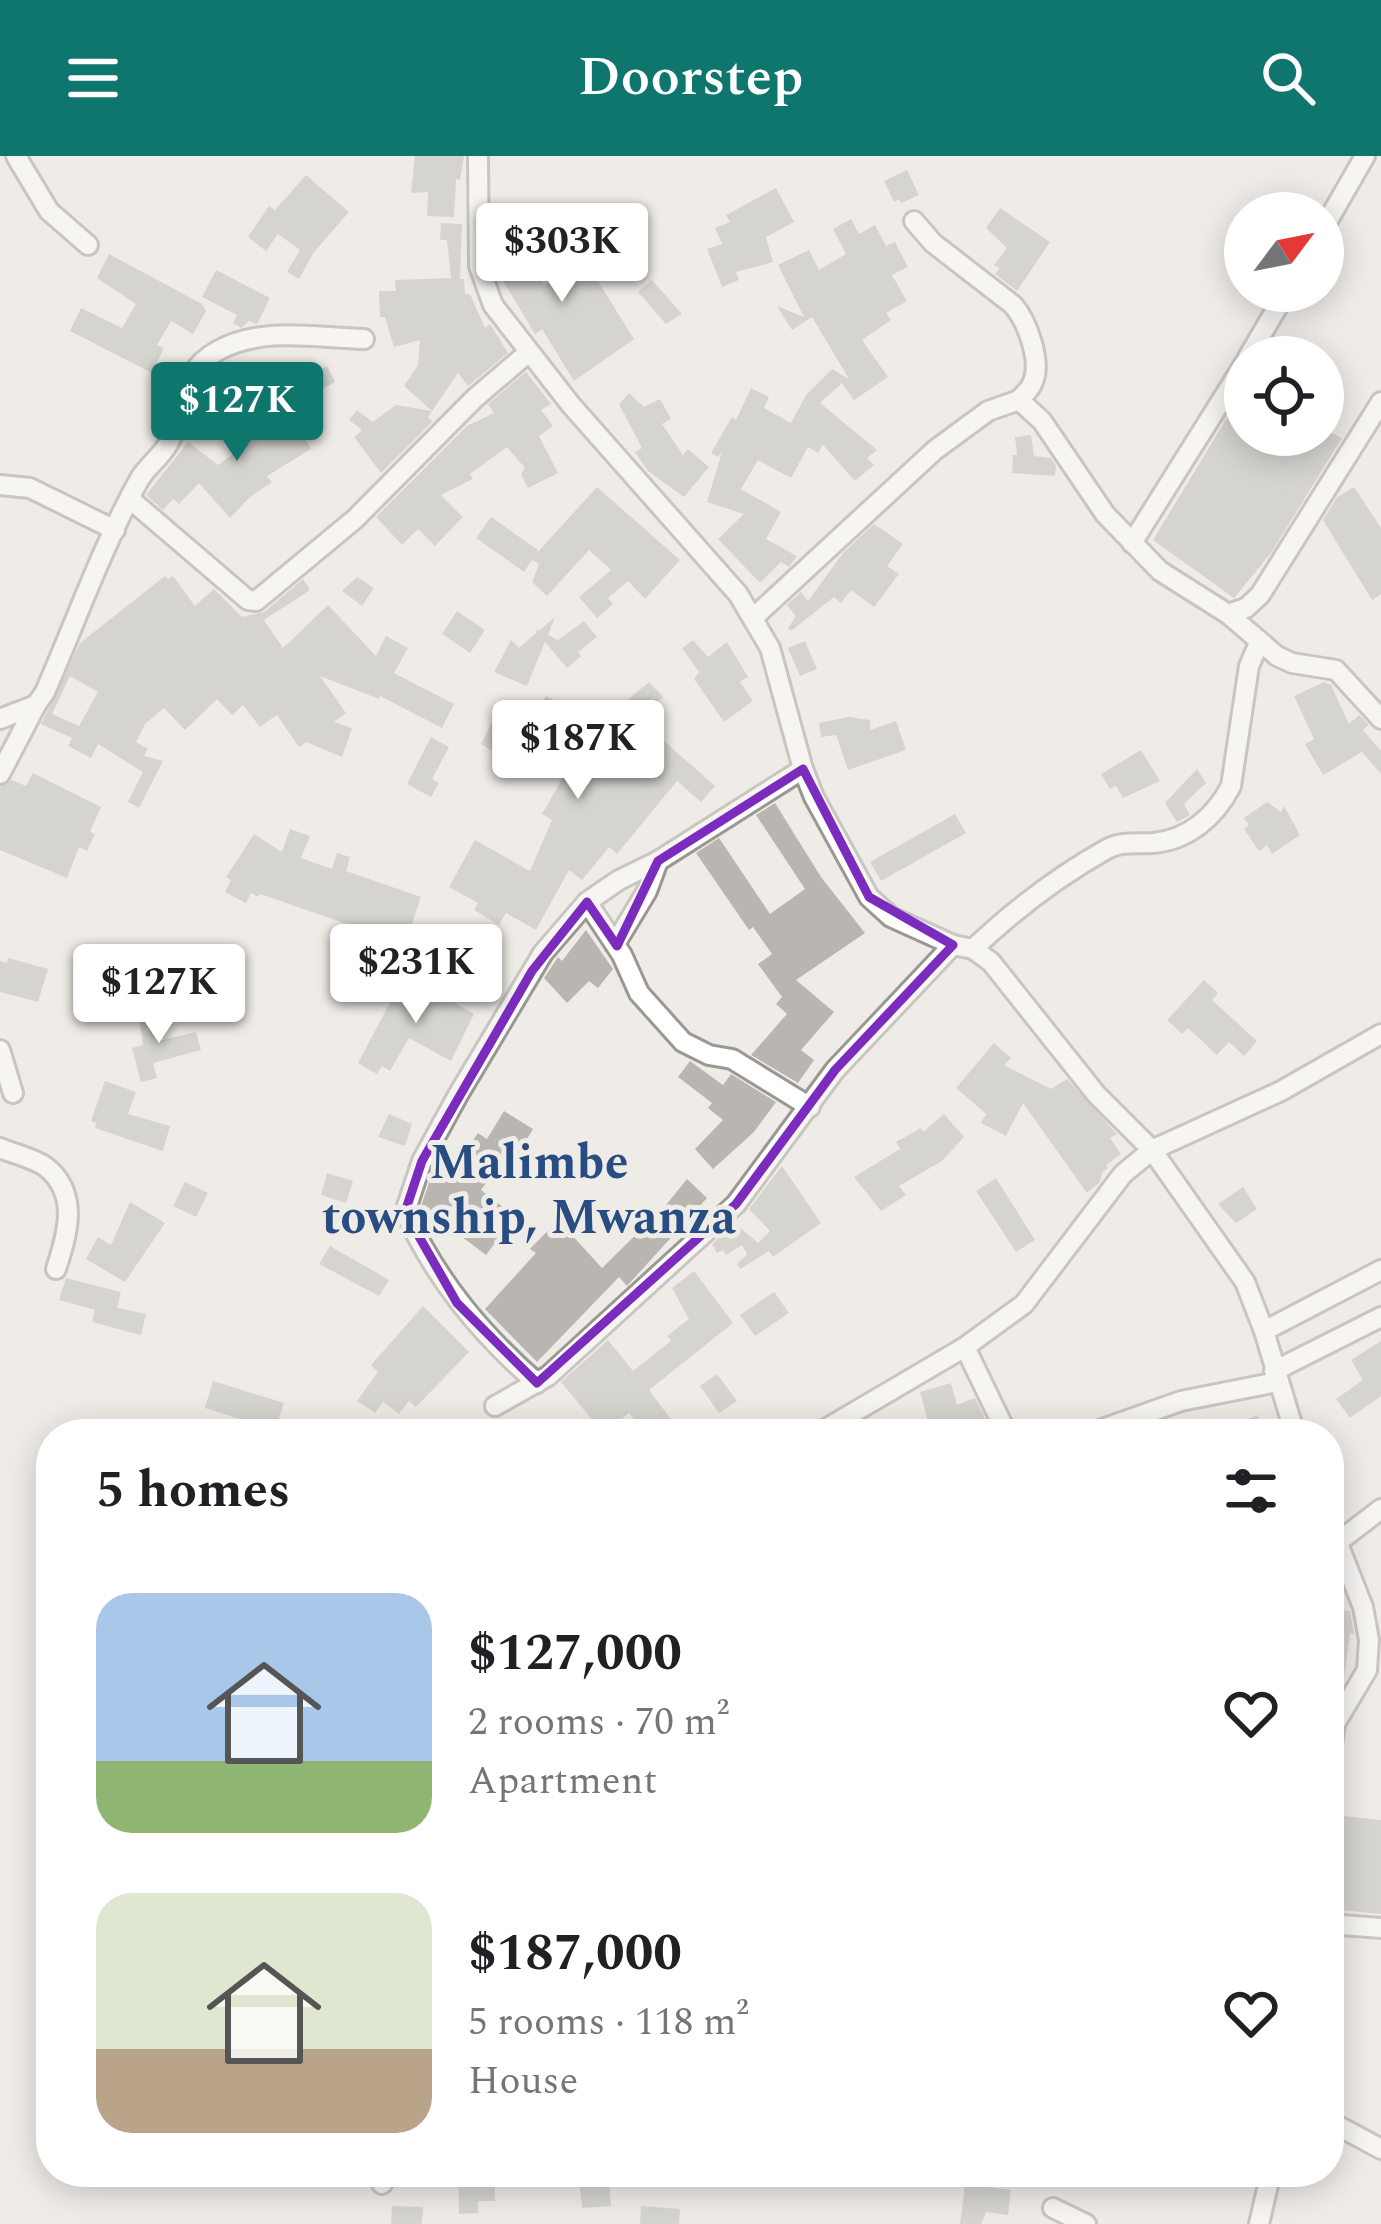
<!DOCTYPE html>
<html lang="en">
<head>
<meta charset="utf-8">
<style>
	body { margin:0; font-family:Spectral,serif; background:#f2f2f2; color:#202124; height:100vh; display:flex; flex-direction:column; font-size:45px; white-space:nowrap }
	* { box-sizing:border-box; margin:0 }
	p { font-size:39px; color:#757577 }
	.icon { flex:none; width:66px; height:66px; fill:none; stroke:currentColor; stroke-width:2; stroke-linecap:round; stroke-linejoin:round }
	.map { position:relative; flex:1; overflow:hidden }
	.panel { position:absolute; left:36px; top:1263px; width:1308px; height:768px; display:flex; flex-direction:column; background:#fff; border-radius:48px; box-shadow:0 6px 30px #0003 }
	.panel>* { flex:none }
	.needle { width:78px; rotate:58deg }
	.fabs { position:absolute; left:1224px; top:36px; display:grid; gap:24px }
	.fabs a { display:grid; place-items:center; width:120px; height:120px; border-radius:50%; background:#fff; box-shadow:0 6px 30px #0003; font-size:60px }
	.price { position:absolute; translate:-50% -102px; padding:0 27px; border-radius:12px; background:#fff; color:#222; font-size:39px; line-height:78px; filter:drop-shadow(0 3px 6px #0008) }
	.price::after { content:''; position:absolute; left:50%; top:72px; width:36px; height:27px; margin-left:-18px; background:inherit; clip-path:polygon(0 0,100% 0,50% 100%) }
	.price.active { background:#0f766e; color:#fff }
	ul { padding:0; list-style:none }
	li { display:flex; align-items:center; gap:36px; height:300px; padding:0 60px }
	li span { display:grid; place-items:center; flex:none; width:336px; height:240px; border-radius:36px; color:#555 }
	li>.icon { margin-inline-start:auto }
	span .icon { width:144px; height:144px; fill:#fffc; stroke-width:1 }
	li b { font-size:51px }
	h2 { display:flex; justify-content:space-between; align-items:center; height:144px; padding:0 60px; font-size:51px }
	header { display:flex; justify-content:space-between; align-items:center; height:156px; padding:0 60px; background:#0f766e; color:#fff; font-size:54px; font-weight:600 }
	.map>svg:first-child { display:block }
	.building { fill:#b9b6b1; fill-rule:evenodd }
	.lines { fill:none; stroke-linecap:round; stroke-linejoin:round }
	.street-casing { stroke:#9b9894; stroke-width:24 }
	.street { stroke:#fff; stroke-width:18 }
	.marked { fill:none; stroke:#7b2cbf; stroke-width:9; stroke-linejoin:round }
	.labels { text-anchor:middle; stroke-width:10; stroke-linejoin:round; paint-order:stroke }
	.quarter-label { font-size:48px; font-weight:bold; fill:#284d83; stroke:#efece8 }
</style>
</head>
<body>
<header><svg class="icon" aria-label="menu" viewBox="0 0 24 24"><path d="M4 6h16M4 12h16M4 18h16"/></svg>Doorstep<svg class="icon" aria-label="search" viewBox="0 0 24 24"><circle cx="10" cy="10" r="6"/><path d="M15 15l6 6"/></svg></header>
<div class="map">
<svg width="1381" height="2068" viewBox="0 0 1381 2068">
	<rect width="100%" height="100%" fill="#efece8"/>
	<!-- building -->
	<g class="building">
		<path d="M415,0H464L460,24L456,23L454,61L427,60L428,36L411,37Z"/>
		<path d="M907,14L919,39L901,47L899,43L894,46L884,25Z"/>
		<path d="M306,19L349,56L314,96L299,123L287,116L300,94L278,78L266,95L248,81L269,50L275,54Z"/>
		<path d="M776,32L794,66L766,81L773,106L736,116L739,124L722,131L707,93L722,88L715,72L730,66L726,59Z"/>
		<path d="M1000,52L1050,86L1017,135L995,118L1000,112L994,109L1007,92L986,72Z"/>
		<path d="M517,60L526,101L544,129L568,115L564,109L581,98L634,183L574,225L542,173L535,178L502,123L495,64Z"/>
		<path d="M851,63L859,78L875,69L886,90L895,86L908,111L892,119L907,145L886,157L891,164L862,184L888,221L854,244L842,227L820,247L877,294L867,302L874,309L855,325L823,289L818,297L808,291L791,322L758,304L741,333L781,356L766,383L797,400L789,411L781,406L760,427L718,383L744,358L707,346L722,296L718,301L711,297L732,261L736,264L751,232L769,241L764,252L791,267L806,239L832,213L849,223L812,161L792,174L777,150L804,161L778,109L809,94L819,114L846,98L833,73Z"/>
		<path d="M441,67L462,68L460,123H464L465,138H470L485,172L490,168L508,197L468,230L458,217L428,261L432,266L381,317L354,281L362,274L349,264L357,254L373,266L396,249L432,255L404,230L418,209L420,184L394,191L385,161H380L379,135H396L395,124L451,122L447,84H440Z"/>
		<path d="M109,98L202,148L206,155L193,178L171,165L157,189L164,192L152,217L70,175L81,152L122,172L136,148L97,122Z"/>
		<path d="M216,114L270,142L257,168L249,165L241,172L233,167L237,159L202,141Z"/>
		<path d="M652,124L682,158L666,168L638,136Z"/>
		<path d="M291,210L299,224L327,210L335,226L317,236L314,230L280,242L269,222Z"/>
		<path d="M526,216L551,248L541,254L553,270L539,280L558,317L528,332L521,318L525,312L507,291L470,318L473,323L441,339L463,361L435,390L418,373L402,389L376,361L467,270L494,257L488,248Z"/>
		<path d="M238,230L246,253L213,264L207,248L219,244L217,237Z"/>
		<path d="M1245,232V279H1323V272L1342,282L1271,397L1234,442L1153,384Z"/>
		<path d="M629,237L644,251L660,243L671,263L662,268L683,299L688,293L709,311L684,341L648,315L635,296L642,292L619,248Z"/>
		<path d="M298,247L316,273L304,281L311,293L267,320L272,326L250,341L230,362L199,327L179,348L173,343L163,354L146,339L188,286L218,309L250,286L245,279Z"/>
		<path d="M1031,279L1034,300L1051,302L1056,310L1055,320L1012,317L1013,299H1017L1015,281Z"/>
		<path d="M597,331L680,404L645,443L628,425L608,442L613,448L597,462L579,441L611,414L589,394L547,440L532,426L539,408L532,404L524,416L476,382L491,361L538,394L536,398Z"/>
		<path d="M1354,331L1381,372V438L1372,444L1323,364L1337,341Z"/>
		<path d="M874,368L903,388L887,410L899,418L874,451L851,434L841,447L834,441L791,475L788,472L796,460L787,449L801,436L808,445L843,397Z"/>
		<path d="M165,420L168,423L173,420L195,450L214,433L242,461L264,456L303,423L310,434L264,464L283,492L328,449L376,500L386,480L408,492L394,517L454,548L442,572L380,540L379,543L320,520L346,557L334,566L352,572L342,601L306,586L299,591L277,559L260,571L243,549L232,559L217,543L185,574L164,552L145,568L136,586L148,593L144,600L163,605L139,652L128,646L143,616L98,588L91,602L68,590L72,582L41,568L80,487ZM70,520L98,536L79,570L52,558Z"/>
		<path d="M357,421L374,432L362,450L342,435Z"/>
		<path d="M457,455L485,474L470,497L442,478Z"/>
		<path d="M555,461L548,479L558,484L584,465L597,481L578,496L581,500L567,512L545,486L527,530L494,516L511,484L519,492L537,476L534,473L539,475Z"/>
		<path d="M693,484L708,501L727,486L748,521L740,526L753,545L724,566L694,523L699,516L682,492Z"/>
		<path d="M805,485L817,513L800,520L788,492Z"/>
		<path d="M649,526L663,541L639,563L715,630L701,646L677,625L617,698L609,691L582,724L569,714L536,774L506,757L499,769L474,754L478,747L449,731L475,684L530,715L552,664L542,658L565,618L500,586L495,596L481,588L495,561L522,576L526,574L546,540L568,552L565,558L603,572L612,557Z"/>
		<path d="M1324,526L1331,529L1349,568L1359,559L1369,569L1363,574L1381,595V618L1362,596L1323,619L1305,588L1314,583L1294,540Z"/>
		<path d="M849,561L870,564V574L896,565L906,594L848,614L836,579L821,581L819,567Z"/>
		<path d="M431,581L449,591L432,623L439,627L431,641L407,628Z"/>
		<path d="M1141,594L1160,625L1123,642L1116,630L1110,633L1101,618Z"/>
		<path d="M1197,613L1206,627L1184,648L1190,659L1177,666L1165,647Z"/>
		<path d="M33,617L101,651L90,676L95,678L87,695L79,691L67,722L0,694V631L12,624L26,630Z"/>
		<path d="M1267,646L1281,656L1284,650L1300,679L1272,698L1267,689L1259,695L1244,673L1249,669L1244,662Z"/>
		<path d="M775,647L821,721L865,777L796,824L834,856L801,894L814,904L798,927L751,899L787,858L776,848L782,841L758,808L772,798L753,771L749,774L696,697L719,682L770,758L805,733L756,659Z"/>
		<path d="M955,658L966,677L881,725L870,706Z"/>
		<path d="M290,673L310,680L301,702L332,713L337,697L350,701L346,715L421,741L405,788L260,738L258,741L251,737L246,747L225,736L231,724L226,721L254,678L282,696Z"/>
		<path d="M586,774L613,813L598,832L589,825L567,847L544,822L558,801L562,805Z"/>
		<path d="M164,800L174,819L153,831L143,812Z"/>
		<path d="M8,802L48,813L38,846L0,836V805L7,807Z"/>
		<path d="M405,818L474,858L451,905L409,882L390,915L382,910L377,918L358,907Z"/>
		<path d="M1204,824L1218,837L1212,844L1257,885L1244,900L1229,886L1217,899L1188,872L1182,878L1167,864Z"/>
		<path d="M153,850L158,885L196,876L201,894L153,907L157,922L141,926L132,892L143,889L138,853Z"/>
		<path d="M994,887L1011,902L1004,909L1051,933L1067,923L1117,978L1110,982L1121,998L1106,1009L1108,1012L1102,1017L1100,1026L1087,1037L1023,947L1006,980L981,967L986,958L956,932Z"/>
		<path d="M690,905L723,929L731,918L776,946L754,976L713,1013L695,993L723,964L708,952L712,947L678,921Z"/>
		<path d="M105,925L136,936L128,958L170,970L163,995L95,972L96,967L91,965Z"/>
		<path d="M504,955L533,973L508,1015L499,1009L481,1034L515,1060L486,1099L421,1050L430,1024L444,1006L453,1013L478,977L487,983Z"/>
		<path d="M389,958L412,968L405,990L378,981Z"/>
		<path d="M944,958L964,981L942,1005L899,1030L906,1039L881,1055L854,1021L900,993L896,986L921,972L923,976Z"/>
		<path d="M782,1010L821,1067L773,1101L769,1095L740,1113L737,1108L747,1098L742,1089L726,1099L723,1094L717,1097L712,1088L735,1067L758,1087L770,1075L749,1053Z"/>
		<path d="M327,1017L353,1025L346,1047L321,1039Z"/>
		<path d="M996,1022L1035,1084L1016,1096L976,1035Z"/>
		<path d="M687,1023L707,1042L627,1130L619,1121L537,1206L485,1153L536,1097L530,1093L558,1064L602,1112L666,1049Z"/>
		<path d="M185,1026L208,1037L196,1061L173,1050Z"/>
		<path d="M1243,1031L1257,1053L1236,1067L1218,1048Z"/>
		<path d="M130,1046L165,1067L125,1126L86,1103L98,1081L111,1089Z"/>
		<path d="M330,1090L389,1124L379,1140L319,1108Z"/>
		<path d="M694,1115L733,1167L649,1234L682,1278H646L629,1257L604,1278L561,1226L608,1184L633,1215L671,1185L667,1180L689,1163L672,1132Z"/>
		<path d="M66,1122L121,1136L117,1152L146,1158L141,1179L92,1166L95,1154L59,1144Z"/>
		<path d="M774,1136L789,1157L755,1180L740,1159Z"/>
		<path d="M423,1150L469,1196L416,1251L409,1245L399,1258L383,1246L375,1257L357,1245L378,1216L371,1209Z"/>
		<path d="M1381,1185V1240L1350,1262L1336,1243L1363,1224L1351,1204Z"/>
		<path d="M717,1218L737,1245L719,1257L700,1230Z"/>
		<path d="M213,1225L284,1247L275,1274L205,1252Z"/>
		<path d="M951,1227L957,1249L975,1242L987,1267L974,1272L973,1278H942V1273L931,1276L920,1236Z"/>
		<path d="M1257,1259L1267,1278H1217Z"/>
		<path d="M1342,1454L1350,1455L1354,1478L1350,1477L1344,1524L1329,1522V1463L1341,1465Z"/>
		<path d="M1343,1660L1381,1664V1758L1341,1754L1342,1741L1330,1740L1332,1716L1339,1717Z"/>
		<path d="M458,2016H481V2030L495,2029V2045H478V2057L459,2058Z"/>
		<path d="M609,2020L611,2050L582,2052L579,2021Z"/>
		<path d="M965,2028L1011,2034L1008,2059L986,2056L981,2068H960Z"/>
		<path d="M392,2050L423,2051L422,2068H391Z"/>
		<path d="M641,2050L680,2053L679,2068H640Z"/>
	</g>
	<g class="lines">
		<defs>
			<g id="street">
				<path d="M16,0L49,55L88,89"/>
				<path d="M478,0L479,110L493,149L571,249L738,438L770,492L803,613L814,641L869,741L891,761L953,789L973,793L991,806L1096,938L1152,994L1245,1126L1264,1175L1295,1278"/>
				<path d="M914,65L933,87L1013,149C1027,165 1043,207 1032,228C1029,235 1023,239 1019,244"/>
				<path d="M1323,73L1365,0"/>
				<path d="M1248,201L1287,135"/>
				<path d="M0,329L30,332L115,374"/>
				<path d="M131,344L248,444L256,445L355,363L475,242L529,196"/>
				<path d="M1132,387L1245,207"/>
				<path d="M1228,458L1246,452L1260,439L1381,246"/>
				<path d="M753,462L935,294L988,255L1019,244L1042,265L1105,358L1160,415L1228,458L1277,500L1292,507L1336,514L1381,563"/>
				<path d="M0,563L36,549L45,536C76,465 102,391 139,324C147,310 160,302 168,288C187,254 176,217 219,194C265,170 315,182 364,183"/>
				<path d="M0,618L36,549"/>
				<path d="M587,746L622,799L639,837L683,886L709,899L732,903L810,951"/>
				<path d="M615,788L647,735L658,705"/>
				<path d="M973,793C1015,753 1057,721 1107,693C1122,685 1137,688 1153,687C1188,684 1215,661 1231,630L1249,510L1259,487"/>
				<path d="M0,894L13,937"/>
				<path d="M0,992C14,998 34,1002 46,1011C80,1038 67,1079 56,1113"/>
				<path d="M1264,1175L1381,1114"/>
				<path d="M965,1191L1007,1278"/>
				<path d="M1274,1215L1381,1161"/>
				<path d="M537,1227C480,1177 437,1125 405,1056L422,1005L458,939L543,797L587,746L619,724L658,705L803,613"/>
				<path d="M495,1250L548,1220L736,1048L835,914L953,789"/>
				<path d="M817,1278L965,1191L1024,1148L1123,1018L1152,994L1281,935L1381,878"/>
				<path d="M1088,1278L1181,1245L1277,1226"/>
				<path d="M1329,1365L1363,1451L1369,1484L1367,1514L1335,1568L1329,1611"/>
				<path d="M1338,1386L1381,1353"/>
				<path d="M1329,1768L1381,1772"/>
				<path d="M1329,1965L1381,1993"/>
				<path d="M382,2028L387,2016"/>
				<path d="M1053,2052L1086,2068"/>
				<path d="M1259,2068L1271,2016"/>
			</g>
		</defs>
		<!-- street casing -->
		<use href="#street" class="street-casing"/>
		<!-- street -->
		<use href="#street" class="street"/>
	</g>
	<!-- marked area -->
	<path d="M0 0H1381V2068H0ZM803,613L869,741L953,789L835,914L736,1048L537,1227L457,1147L405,1056L422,1005L532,815L587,746L617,790L658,705Z" fill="#efece8" fill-opacity=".55" fill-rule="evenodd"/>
	<path class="marked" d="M803,613L869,741L953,789L835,914L736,1048L537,1227L457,1147L405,1056L422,1005L532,815L587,746L617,790L658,705Z"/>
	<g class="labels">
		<!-- quarter labels -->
		<g class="quarter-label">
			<text x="529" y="1022">Malimbe<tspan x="529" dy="55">township, Mwanza</tspan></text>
		</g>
	</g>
</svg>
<div class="fabs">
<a><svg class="needle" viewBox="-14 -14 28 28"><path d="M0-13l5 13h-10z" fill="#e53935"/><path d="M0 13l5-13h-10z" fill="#757577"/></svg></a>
<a><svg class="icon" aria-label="locate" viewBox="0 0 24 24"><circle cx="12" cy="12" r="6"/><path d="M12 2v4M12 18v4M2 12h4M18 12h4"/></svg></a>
</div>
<b class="price" style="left:562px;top:149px">$303K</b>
<b class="price active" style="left:237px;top:308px">$127K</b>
<b class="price" style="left:578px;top:646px">$187K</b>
<b class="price" style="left:416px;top:870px">$231K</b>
<b class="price" style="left:159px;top:890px">$127K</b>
<section class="panel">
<h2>5 homes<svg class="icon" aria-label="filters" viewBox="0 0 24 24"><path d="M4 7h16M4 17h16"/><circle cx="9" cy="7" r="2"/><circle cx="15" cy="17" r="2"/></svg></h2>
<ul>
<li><span style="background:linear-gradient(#a9c7e8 70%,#8fb573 0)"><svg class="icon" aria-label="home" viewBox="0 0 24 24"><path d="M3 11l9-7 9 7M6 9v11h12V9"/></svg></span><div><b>$127,000</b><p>2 rooms · 70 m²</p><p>Apartment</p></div><svg class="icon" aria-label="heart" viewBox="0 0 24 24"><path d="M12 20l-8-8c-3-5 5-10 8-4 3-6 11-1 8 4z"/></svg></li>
<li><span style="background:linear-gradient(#dfe7d0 65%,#b9a48a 0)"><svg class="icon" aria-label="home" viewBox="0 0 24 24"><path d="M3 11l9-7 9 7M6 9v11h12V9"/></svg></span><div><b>$187,000</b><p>5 rooms · 118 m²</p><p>House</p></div><svg class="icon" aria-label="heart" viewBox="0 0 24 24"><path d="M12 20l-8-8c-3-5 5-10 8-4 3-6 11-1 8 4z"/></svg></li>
</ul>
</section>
</div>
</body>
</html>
